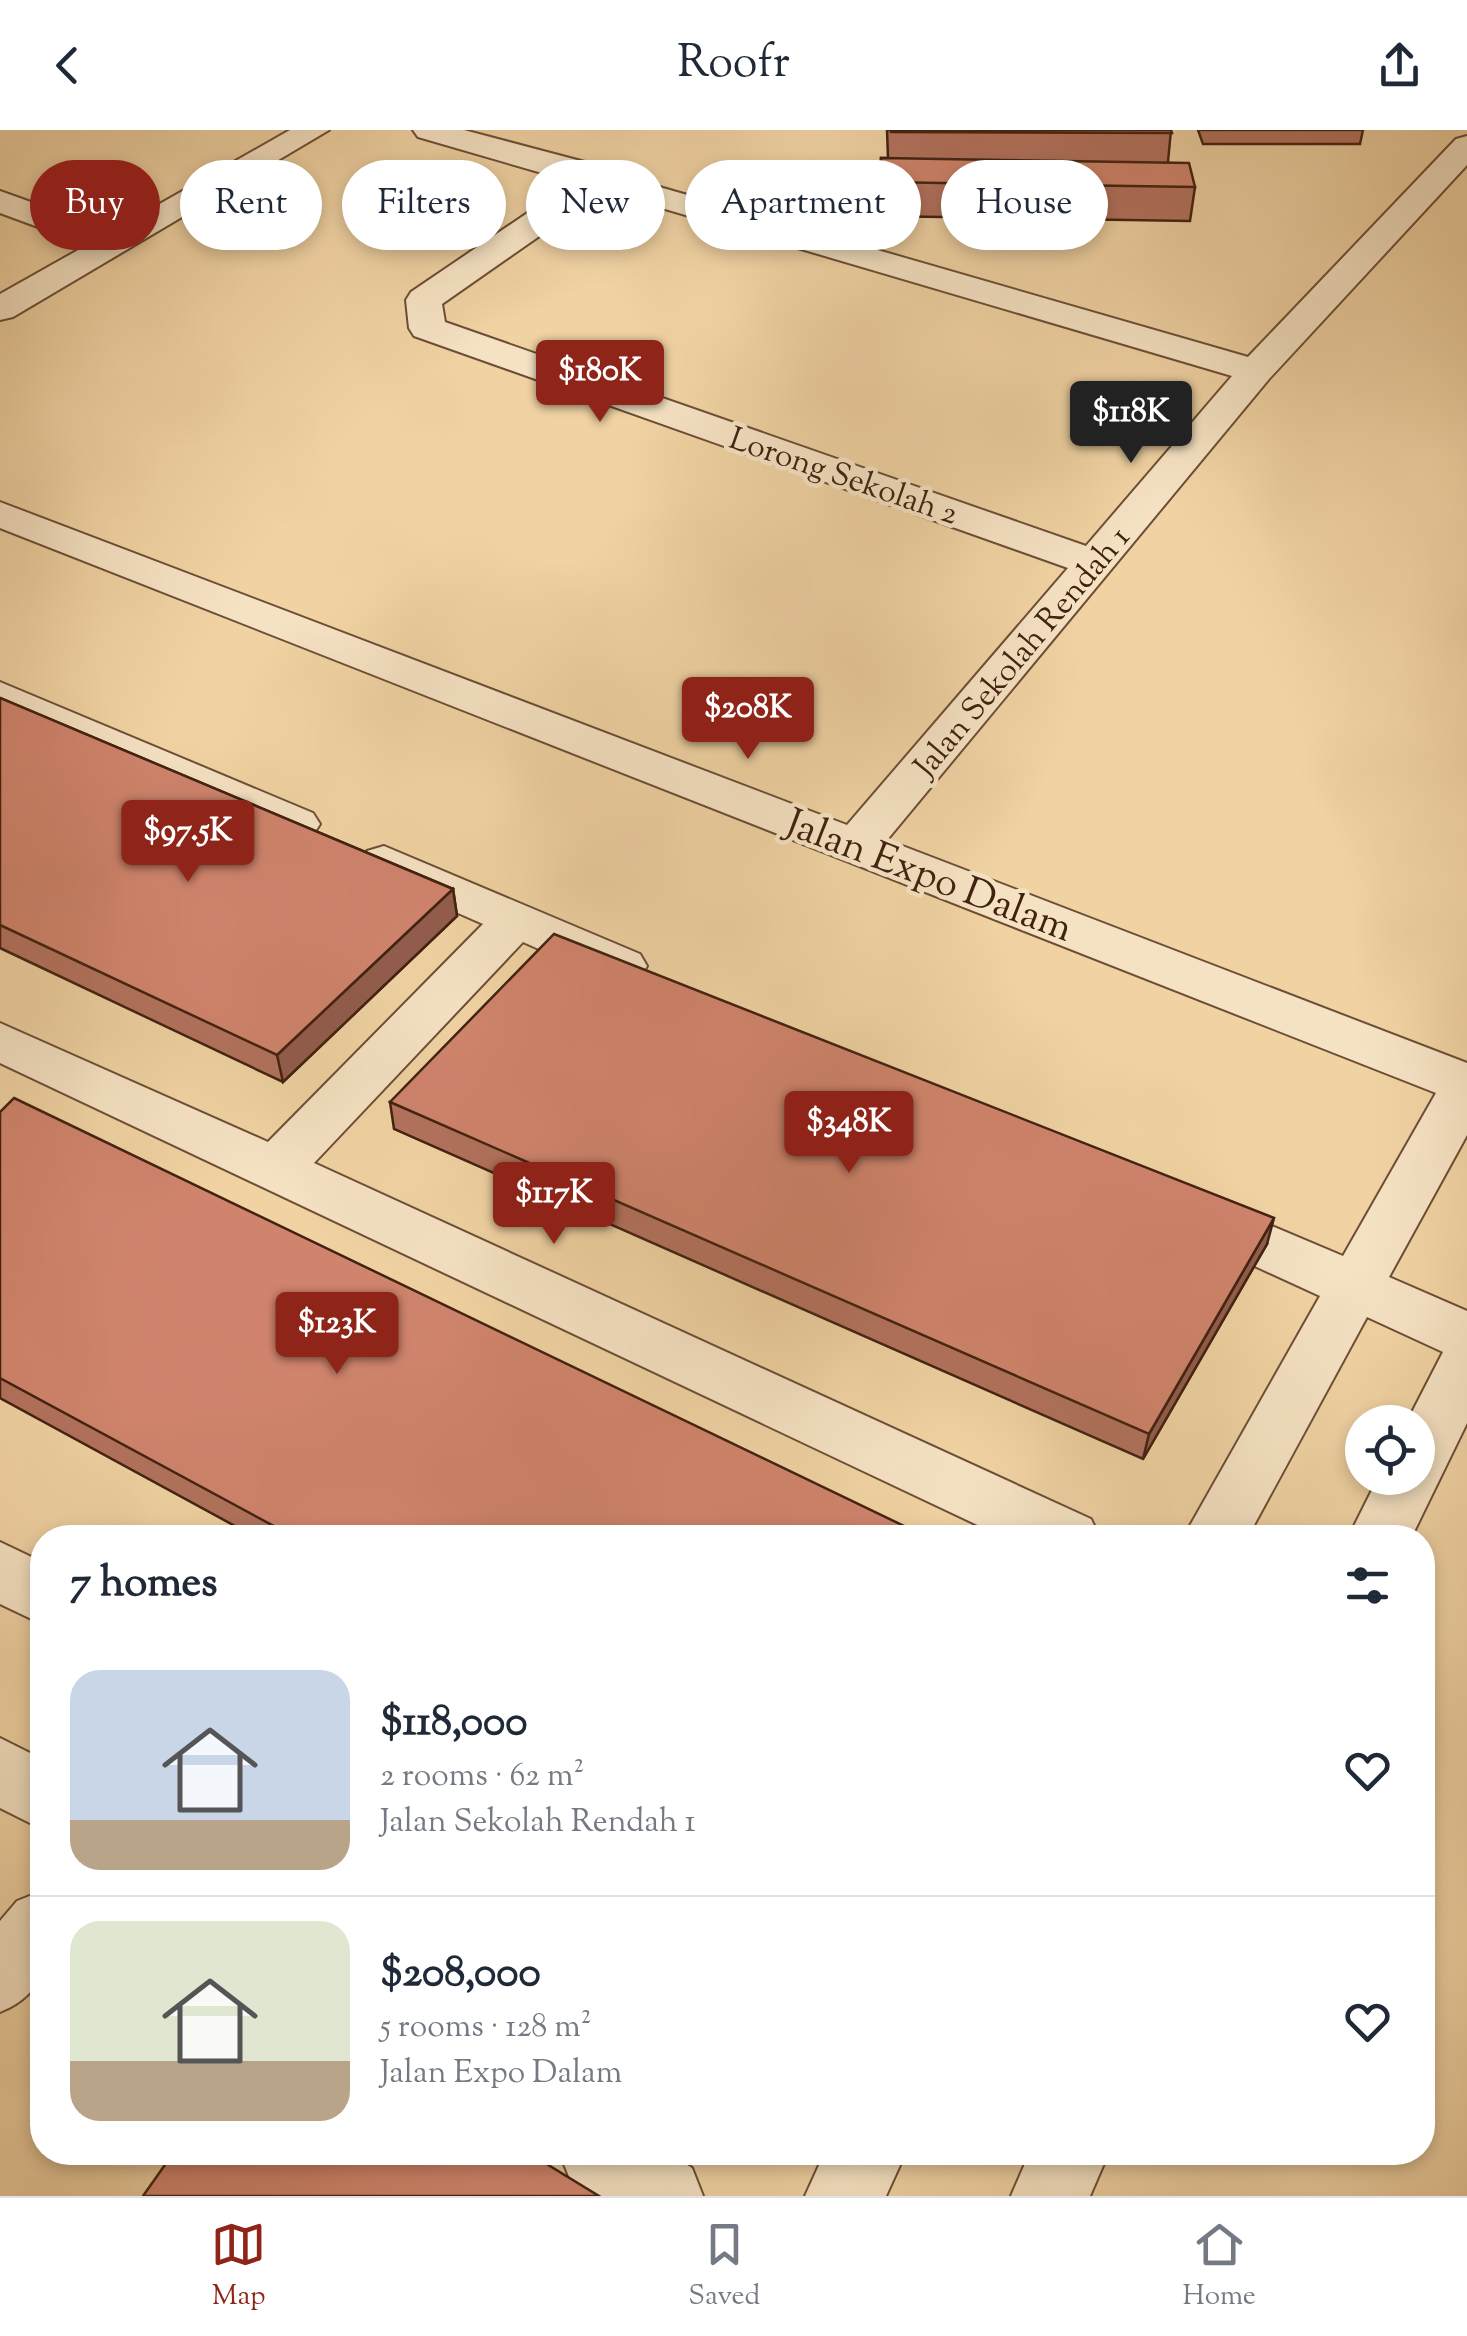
<!DOCTYPE html>
<html lang="en">
<head>
<meta charset="utf-8">
<style>
	body { margin:0; font-family:"Sorts Mill Goudy",serif; background:#f2f2f3; color:#1f2937; height:100vh; display:flex; flex-direction:column; font-size:38px; white-space:nowrap }
	* { box-sizing:border-box; margin:0 }
	p { font-size:32px; color:#747a83 }
	.icon { flex:none; width:55px; height:55px; fill:none; stroke:currentColor; stroke-width:2; stroke-linecap:round; stroke-linejoin:round }
	.map { position:relative; flex:1; overflow:hidden }
	.panel { position:absolute; left:30px; top:1395px; width:1405px; height:640px; display:flex; flex-direction:column; background:#fff; border-radius:40px; box-shadow:0 5px 15px #0003 }
	.panel>* { flex:none }
	.guide { position:absolute; left:30px; top:30px; width:1408px; height:90px; display:flex; gap:20px }
	.buttons { position:absolute; left:1345px; top:1275px; display:grid; gap:20px }
	.buttons a { display:grid; place-items:center; width:90px; height:90px; border-radius:50%; background:#fff; box-shadow:0 5px 15px #0003; font-size:50px }
	.price { position:absolute; translate:-50% -85px; padding:0 22px; border-radius:10px; background:#8f2418; color:#fff; font-size:32px; line-height:65px; filter:drop-shadow(0 2px 5px #0008) }
	.price::after { content:''; position:absolute; left:50%; top:60px; width:30px; height:22px; margin-left:-15px; background:inherit; clip-path:polygon(0 0,100% 0,50% 100%) }
	.price.on { background:#222; color:#fff }
	ul { padding:0; list-style:none }
	li { display:flex; align-items:center; gap:30px; height:250px; padding:0 40px }
	li+li { border-top:2px solid #e0e1e3 }
	li span { display:grid; place-items:center; flex:none; width:280px; height:200px; border-radius:30px; color:#555 }
	li>.icon { margin-inline-start:auto }
	span .icon { width:120px; height:120px; fill:#fffc; stroke-width:1 }
	li b { font-size:42px }
	h2 { display:flex; justify-content:space-between; align-items:center; height:120px; padding:0 40px; font-size:42px }
	.chip { padding:0 35px; border-radius:45px; background:#fff; box-shadow:0 5px 15px #0003; font-size:35px; line-height:90px }
	.chip.on { background:#8f2418; color:#fff }
	header { display:flex; justify-content:space-between; align-items:center; height:130px; padding:0 40px; background:#fff; font-size:45px; font-weight:600 }
	.dock { display:flex; justify-content:space-around; align-items:center; height:140px; border-top:2px solid #e0e1e3; background:#fff; font-size:28px; color:#747a83 }
	.dock a { display:grid; justify-items:center; gap:5px }
	.dock .on { color:#8f2418 }
	.map>svg:first-child { display:block }
	.lines { fill:none; stroke-linecap:round; stroke-linejoin:round }
	.minor-casing { stroke:#6d4e35; stroke-width:4 }
	.minor { fill:#f5e2c3; fill-rule:evenodd }
	.wall { fill:#b3725e; stroke:#412210; stroke-width:2.5 }
	.shaded-wall { fill:#925c4c; stroke:#412210; stroke-width:2.5 }
	.building { fill:#d0846d; stroke:#412210; stroke-width:2.5 }
	.labels { text-anchor:middle; stroke-width:9; stroke-linejoin:round; paint-order:stroke }
	.far-street-label { font-size:32px; fill:#412210; stroke:#f5e2c3 }
	.street-label { font-size:40px; fill:#412210; stroke:#f5e2c3 }
</style>
</head>
<body>
<header><svg class="icon" aria-label="back" viewBox="0 0 24 24"><path d="M15 5l-7 7 7 7"/></svg>Roofr<svg class="icon" aria-label="share" viewBox="0 0 24 24"><path d="M12 15V3M7 8l5-5 5 5M5 13v7h14v-7"/></svg></header>
<div class="map">
<svg width="1467" height="2066" viewBox="0 0 1467 2066">
	<rect width="100%" height="100%" fill="#f0d2a3"/>
	<filter id="stains"><feTurbulence type="fractalNoise" baseFrequency=".002" numOctaves="4"/><feColorMatrix values="0 0 0 0 .2 0 0 0 0 .09 0 0 0 0 .02 0 0 0 .5 -.17"/></filter>
	<radialGradient id="worn" r=".72"><stop offset=".6" stop-color="#630" stop-opacity="0"/><stop offset="1" stop-color="#630" stop-opacity=".3"/></radialGradient>
	<g class="lines">
		<defs>
			<g id="minor">
				<path d="M290,0H329L13,187L0,190V164L87,115L0,83V61L112,101Z"/>
				<path d="M413,0H464L615,40L618,45L1248,227L1456,9L1467,6V35L1269,249L887,710L1467,933V1005L1389,1147L1467,1181V1293L1411,1408H1348L1378,1348H1418V1292H1407L1443,1222L1367,1187L1247,1408H1183L1320,1166L1176,1100L1168,1085L1176,1070L1196,1064L1343,1126L1436,963L0,398V372L847,695L1068,438L414,206L409,198L406,170L411,162L573,52L418,7ZM604,61L1232,246L1086,416L445,192L442,174Z"/>
				<path d="M0,552L313,683L320,694L313,705L296,709L279,705L0,581Z"/>
				<path d="M384,716L640,824L647,836L640,848L622,853L604,848L523,812L314,1033L1091,1389L1100,1408H1005L0,933V893L268,1012L483,794L367,743L360,732L367,721Z"/>
				<path d="M0,1412L42,1432V1494L0,1474Z"/>
				<path d="M0,1608L42,1629V1699L0,1678Z"/>
				<path d="M42,1761C46,1815 57,1859 0,1882V1791L17,1771Z"/>
				<path d="M559,2022H667L692,2038L703,2066H595L570,2049Z"/>
				<path d="M825,2022H906L886,2066H805Z"/>
				<path d="M1030,2022H1109L1090,2066H1011Z"/>
			</g>
		</defs>
		<!-- minor casing -->
		<use href="#minor" class="minor-casing"/>
		<!-- minor -->
		<use href="#minor" class="minor"/>
	</g>
	<!-- wall -->
	<g class="wall">
		<path d="M887,0H1171L1168,32L1195,57L1190,91L881,86L879,61L881,28H888Z"/>
		<path d="M1198,0H1363L1360,14H1203Z"/>
		<path d="M0,568L453,759L457,786L283,952L0,818Z"/>
		<path d="M390,972L1267,1114L1143,1329L394,999Z"/>
		<path d="M0,982L929,1408H257L0,1268Z"/>
	</g>
	<!-- shaded-wall -->
	<g class="shaded-wall">
		<path d="M453,759L457,786L283,952L277,925Z"/>
		<path d="M1274,1088L1267,1114L1143,1329L1149,1304Z"/>
	</g>
	<!-- building -->
	<g class="building">
		<path d="M891,0H1171L1172,3L891,2Z"/>
		<path d="M881,28L1189,33L1195,57L882,52Z"/>
		<path d="M0,568L453,759L277,925L0,795Z"/>
		<path d="M554,804L1274,1088L1149,1304L390,972Z"/>
		<path d="M14,968L929,1408H296L0,1248V982Z"/>
		<path d="M174,2022H527L599,2066H143Z"/>
	</g>
	<g class="labels">
		<!-- far-street labels -->
		<g class="far-street-label">
			<text transform="translate(844 345) rotate(19)" y="11">Lorong Sekolah 2</text>
			<text transform="translate(1021 521) rotate(-50)" y="11">Jalan Sekolah Rendah 1</text>
		</g>
		<!-- street labels -->
		<g class="street-label">
			<text transform="translate(930 744) rotate(21)" y="14">Jalan Expo Dalam</text>
		</g>
	</g>
	<rect width="100%" height="100%" filter="url(#stains)"/>
	<rect width="100%" height="100%" fill="url(#worn)"/>
</svg>
<div class="buttons">
<a><svg class="icon" aria-label="locate" viewBox="0 0 24 24"><circle cx="12" cy="12" r="6"/><path d="M12 2v4M12 18v4M2 12h4M18 12h4"/></svg></a>
</div>
<b class="price" style="left:600px;top:295px">$180K</b>
<b class="price on" style="left:1131px;top:336px">$118K</b>
<b class="price" style="left:748px;top:632px">$208K</b>
<b class="price" style="left:188px;top:755px">$97.5K</b>
<b class="price" style="left:849px;top:1046px">$348K</b>
<b class="price" style="left:554px;top:1117px">$117K</b>
<b class="price" style="left:337px;top:1247px">$123K</b>
<div class="guide">
<a class="chip on">Buy</a>
<a class="chip">Rent</a>
<a class="chip">Filters</a>
<a class="chip">New</a>
<a class="chip">Apartment</a>
<a class="chip">House</a>
</div>
<section class="panel">
<h2>7 homes<svg class="icon" aria-label="filters" viewBox="0 0 24 24"><path d="M4 7h16M4 17h16"/><circle cx="9" cy="7" r="2"/><circle cx="15" cy="17" r="2"/></svg></h2>
<ul>
<li><span style="background:linear-gradient(#c9d6e8 75%,#b9a48a 0)"><svg class="icon" aria-label="home" viewBox="0 0 24 24"><path d="M3 11l9-7 9 7M6 9v11h12V9"/></svg></span><div><b>$118,000</b><p>2 rooms · 62 m²</p><p>Jalan Sekolah Rendah 1</p></div><svg class="icon" aria-label="heart" viewBox="0 0 24 24"><path d="M12 20l-8-8c-3-5 5-10 8-4 3-6 11-1 8 4z"/></svg></li>
<li><span style="background:linear-gradient(#dfe7d0 70%,#b9a48a 0)"><svg class="icon" aria-label="home" viewBox="0 0 24 24"><path d="M3 11l9-7 9 7M6 9v11h12V9"/></svg></span><div><b>$208,000</b><p>5 rooms · 128 m²</p><p>Jalan Expo Dalam</p></div><svg class="icon" aria-label="heart" viewBox="0 0 24 24"><path d="M12 20l-8-8c-3-5 5-10 8-4 3-6 11-1 8 4z"/></svg></li>
</ul>
</section>
</div>
<nav class="dock">
<a class="on"><svg class="icon" aria-label="map" viewBox="0 0 24 24"><path d="M3 6l6-2 6 2 6-2v14l-6 2-6-2-6 2zM9 4v14M15 6v14"/></svg>Map</a>
<a><svg class="icon" aria-label="saved" viewBox="0 0 24 24"><path d="M7 4h10v16l-5-4-5 4z"/></svg>Saved</a>
<a><svg class="icon" aria-label="home" viewBox="0 0 24 24"><path d="M3 11l9-7 9 7M6 9v11h12V9"/></svg>Home</a>
</nav>
</body>
</html>
